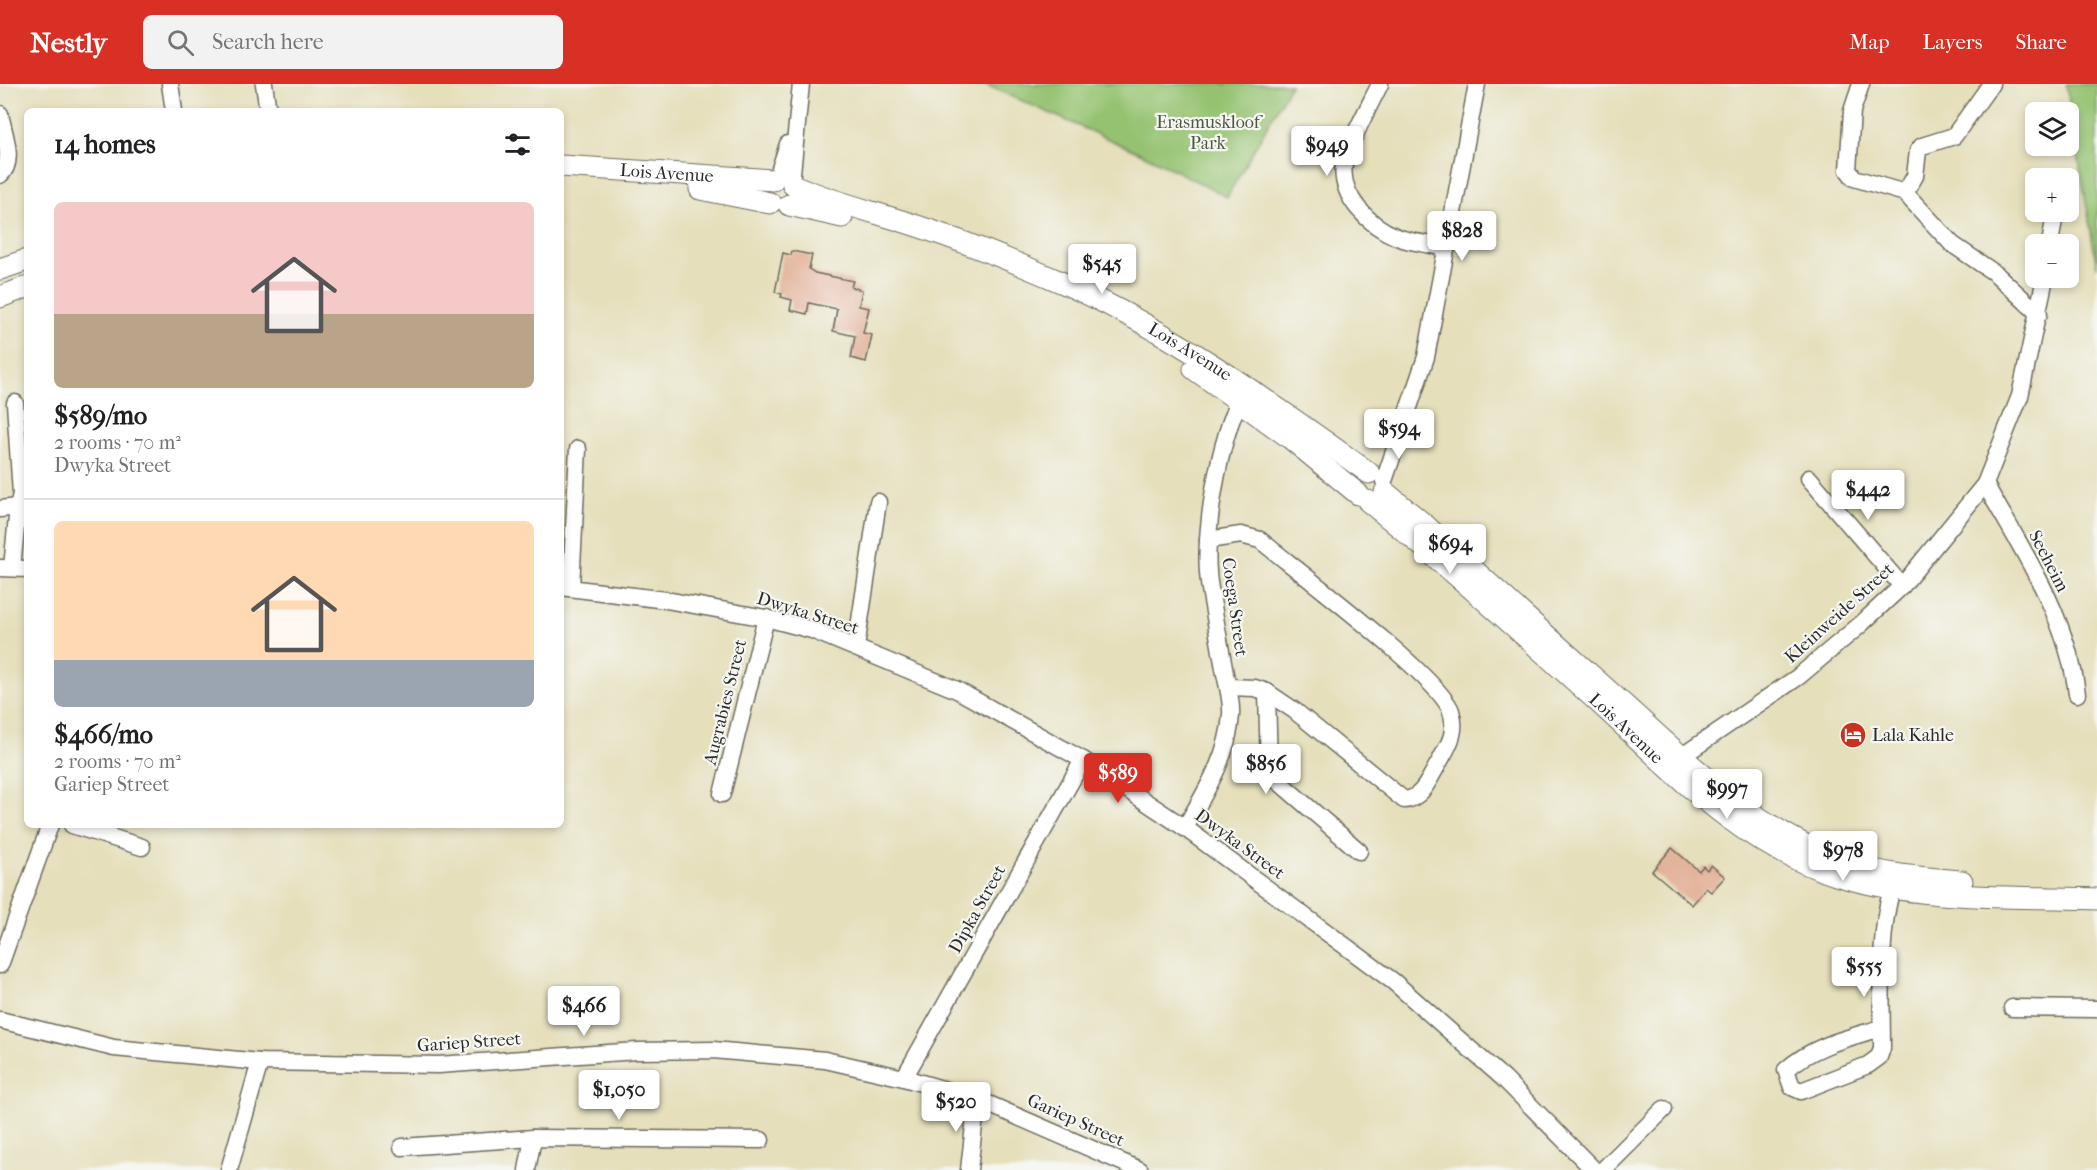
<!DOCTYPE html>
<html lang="en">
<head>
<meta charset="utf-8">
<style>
	body { margin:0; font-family:"IM FELL French Canon",serif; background:#f2f2f2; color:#202124; height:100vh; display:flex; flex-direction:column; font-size:22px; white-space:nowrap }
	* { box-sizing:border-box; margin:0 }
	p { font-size:20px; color:#757577 }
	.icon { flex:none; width:33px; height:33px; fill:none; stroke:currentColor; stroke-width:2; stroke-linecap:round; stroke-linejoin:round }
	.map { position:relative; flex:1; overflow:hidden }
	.side { position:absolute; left:24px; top:24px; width:540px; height:720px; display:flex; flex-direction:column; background:#fff; border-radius:9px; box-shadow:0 3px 9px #0003 }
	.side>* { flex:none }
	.buttons { position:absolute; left:2025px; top:18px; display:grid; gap:12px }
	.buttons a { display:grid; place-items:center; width:54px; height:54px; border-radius:9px; background:#fff; box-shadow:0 3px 9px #0003; font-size:30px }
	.price { position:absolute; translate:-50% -51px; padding:0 14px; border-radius:6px; background:#fff; color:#222; font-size:20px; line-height:39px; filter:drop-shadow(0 2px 3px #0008) }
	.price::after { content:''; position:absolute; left:50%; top:36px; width:18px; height:14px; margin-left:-9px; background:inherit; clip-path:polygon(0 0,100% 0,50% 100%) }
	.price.active { background:#d93025; color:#fff }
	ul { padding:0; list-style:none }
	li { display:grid; align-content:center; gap:12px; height:318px; padding:0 30px }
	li+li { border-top:2px solid #e0e0e0 }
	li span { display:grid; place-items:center; height:186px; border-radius:9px; color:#555 }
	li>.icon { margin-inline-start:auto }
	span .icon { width:108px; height:108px; fill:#fffc; stroke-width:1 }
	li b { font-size:26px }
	h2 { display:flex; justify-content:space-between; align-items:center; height:72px; padding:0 30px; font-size:26px }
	header { display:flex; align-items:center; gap:36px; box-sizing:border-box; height:84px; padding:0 30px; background:#d93025; color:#fff }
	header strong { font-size:28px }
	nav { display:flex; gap:33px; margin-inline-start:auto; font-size:21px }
	.search { width:420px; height:54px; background:#f2f2f2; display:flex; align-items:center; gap:15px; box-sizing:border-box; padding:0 21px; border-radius:9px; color:#757577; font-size:22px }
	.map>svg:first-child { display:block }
	.green { fill:#94c270; stroke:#60764e; stroke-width:1.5 }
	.building { fill:#e1ab91 }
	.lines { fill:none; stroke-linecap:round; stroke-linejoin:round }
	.minor-casing { stroke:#6c6a5d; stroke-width:19 }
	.tertiary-casing { stroke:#6c6a5d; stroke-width:23 }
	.minor { stroke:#fff; stroke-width:16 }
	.tertiary { stroke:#fff; stroke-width:21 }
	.labels { text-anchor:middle; stroke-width:4.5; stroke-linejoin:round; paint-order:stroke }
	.park-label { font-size:18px; fill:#4a5840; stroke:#f6f6f2 }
	.street-label { font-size:18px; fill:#2b2b2b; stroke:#f6f6f2 }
	.poi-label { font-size:18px; fill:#2b2b2b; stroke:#f6f6f2; text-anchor:start }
</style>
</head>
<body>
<header>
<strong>Nestly</strong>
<div class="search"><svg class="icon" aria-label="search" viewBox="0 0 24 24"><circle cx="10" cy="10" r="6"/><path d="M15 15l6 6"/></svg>Search here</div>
<nav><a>Map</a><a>Layers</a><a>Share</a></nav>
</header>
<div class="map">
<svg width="2097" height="1086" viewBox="0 0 2097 1086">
	<rect width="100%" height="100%" fill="#f6f6f2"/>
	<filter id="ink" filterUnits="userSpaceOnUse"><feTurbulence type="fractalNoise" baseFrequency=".0167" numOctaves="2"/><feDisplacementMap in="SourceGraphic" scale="12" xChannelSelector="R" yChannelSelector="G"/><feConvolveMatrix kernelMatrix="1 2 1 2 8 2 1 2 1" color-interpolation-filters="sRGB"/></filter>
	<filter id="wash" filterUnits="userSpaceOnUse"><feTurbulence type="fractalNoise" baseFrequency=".008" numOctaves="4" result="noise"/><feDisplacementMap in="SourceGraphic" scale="24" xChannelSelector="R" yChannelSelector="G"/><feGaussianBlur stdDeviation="1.35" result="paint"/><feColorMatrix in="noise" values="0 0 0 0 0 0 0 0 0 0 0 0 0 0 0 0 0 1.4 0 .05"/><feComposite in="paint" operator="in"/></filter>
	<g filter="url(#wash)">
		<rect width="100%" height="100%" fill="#e5dfbb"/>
		<!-- green -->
		<g class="green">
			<path d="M984,0H1291L1227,113L1151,74Z"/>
			<path d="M2066,0H2097V183Z"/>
		</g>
		<g id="blocks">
			<!-- building -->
			<g class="building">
				<path d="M792,167L812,171L809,185L815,189L853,197L851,203L862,206L859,222L869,224L863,249L872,251L866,278L851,274L855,252L833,247L837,225L809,219L807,230L790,226L792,216L781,213L782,210L775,208L783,169L791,171Z"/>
				<path d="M1672,764L1699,787L1703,782L1707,786L1711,781L1725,793L1711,808L1706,804L1692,821L1652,787Z"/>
			</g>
		</g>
	</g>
	<g filter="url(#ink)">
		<use href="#blocks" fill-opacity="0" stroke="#6c6a5d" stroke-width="1.5"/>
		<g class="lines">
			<defs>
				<g id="minor">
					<path d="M170,0L174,27"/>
					<path d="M264,0L268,27"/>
					<path d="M1380,0C1371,19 1347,62 1344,80C1339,113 1370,142 1397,153C1413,159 1431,160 1447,164"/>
					<path d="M1861,0L1852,27L1848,86L1854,94L1905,109L1952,160L1996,190L2039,230"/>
					<path d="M0,30C3,47 16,78 0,91"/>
					<path d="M777,94L788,60"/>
					<path d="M791,99L801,0"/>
					<path d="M1905,109L1915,92L1918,67L1922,62L1954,52L1991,0"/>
					<path d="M2050,160L2054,136"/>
					<path d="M1809,394L1902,502"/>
					<path d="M1384,397L1426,273L1477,0"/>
					<path d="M1985,400C2022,465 2068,534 2077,610"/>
					<path d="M0,425L18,423L21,410L15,319"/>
					<path d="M1208,456L1241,451L1260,456C1294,484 1440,594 1451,627C1458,649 1448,662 1437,682C1429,695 1422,715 1404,716L1295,627L1267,608L1255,604L1228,603"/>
					<path d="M0,484L27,485"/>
					<path d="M12,484L18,423"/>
					<path d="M561,503L666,516L766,534L812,546L957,606L1083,676L1185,744L1394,898L1504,995L1594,1086"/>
					<path d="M571,503L578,365"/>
					<path d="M856,563L878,418"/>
					<path d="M1267,608L1269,685L1272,692L1359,767"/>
					<path d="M1672,679L1798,593L1860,541L1902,502L1985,400L2020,312L2045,194"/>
					<path d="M722,710L766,534"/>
					<path d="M72,741L142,763"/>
					<path d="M1185,744C1205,708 1228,674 1231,631C1232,618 1228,603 1225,590C1220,562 1215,533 1210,505C1201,454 1219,355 1243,309"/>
					<path d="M0,881L50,741"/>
					<path d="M2012,924L2097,925"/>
					<path d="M0,936L114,964L260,978L438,981L637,967L713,966L825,976L904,994L977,1015L1140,1086"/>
					<path d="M1881,944C1848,954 1812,962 1786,986L1792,1003L1801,1007L1868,981L1879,973L1882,964C1882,919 1877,833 1897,793"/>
					<path d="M904,994L1083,676"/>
					<path d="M402,1063L533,1054"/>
					<path d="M229,1086L260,978"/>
					<path d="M527,1086L533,1054L761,1056"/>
					<path d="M969,1086L977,1015"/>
					<path d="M1603,1086L1664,1025"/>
				</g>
				<g id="tertiary">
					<path id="s1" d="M561,82L773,96"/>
					<path id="s2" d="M793,101C830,117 867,126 905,138C961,156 1016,178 1070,202C1177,251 1274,321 1369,389"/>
					<path d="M700,105L770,119"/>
					<path d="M789,121L842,133"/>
					<path d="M0,185L27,176"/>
					<path d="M0,213L27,203"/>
					<path d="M1194,285L1290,354L1358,410"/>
					<path d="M1385,408L1425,441C1489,501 1555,559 1621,618C1690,680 1755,746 1845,778C1881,791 1924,794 1962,797"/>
					<path id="s3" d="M1368,417C1447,481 1522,549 1597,617C1672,685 1736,759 1836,791C1920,817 2010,812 2097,815"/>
				</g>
			</defs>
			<!-- minor casing -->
			<use href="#minor" class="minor-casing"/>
			<!-- tertiary casing -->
			<use href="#tertiary" class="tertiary-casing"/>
			<!-- minor -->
			<use href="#minor" class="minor"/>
			<!-- tertiary -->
			<use href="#tertiary" class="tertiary"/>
		</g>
	</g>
	<!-- icons -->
	<defs>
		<symbol id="hotel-disc" viewBox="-11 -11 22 22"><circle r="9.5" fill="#c8321e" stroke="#f6f6f2"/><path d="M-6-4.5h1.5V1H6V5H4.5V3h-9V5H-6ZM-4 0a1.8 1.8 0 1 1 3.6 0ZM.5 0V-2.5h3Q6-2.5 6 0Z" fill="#fff"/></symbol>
	</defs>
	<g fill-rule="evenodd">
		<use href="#hotel-disc" x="1838" y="636" width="30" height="30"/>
	</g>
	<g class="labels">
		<!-- park labels -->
		<g class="park-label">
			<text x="1208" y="44">Erasmuskloof<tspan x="1208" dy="21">Park</tspan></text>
		</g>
		<!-- street labels -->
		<g class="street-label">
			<text dy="6" stroke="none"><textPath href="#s1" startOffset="106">Lois Avenue</textPath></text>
			<text dy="6" stroke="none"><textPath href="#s2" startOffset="432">Lois Avenue</textPath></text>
			<text transform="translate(2049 477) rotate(63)" y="6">Seeheim</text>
			<text transform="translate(1235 523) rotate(82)" y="6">Coega Street</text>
			<text transform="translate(808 529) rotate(17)" y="6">Dwyka Street</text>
			<text transform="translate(1839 529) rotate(-42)" y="6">Kleinweide Street</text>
			<text transform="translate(725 618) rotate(-76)" y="6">Augrabies Street</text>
			<text dy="6" stroke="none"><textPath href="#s3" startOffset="344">Lois Avenue</textPath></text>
			<text transform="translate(1240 760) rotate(36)" y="6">Dwyka Street</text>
			<text transform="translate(977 825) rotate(-61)" y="6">Dipka Street</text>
			<text transform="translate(469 958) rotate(-4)" y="6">Gariep Street</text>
			<text transform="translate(1076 1036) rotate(24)" y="6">Gariep Street</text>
		</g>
		<!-- poi labels -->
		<g class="poi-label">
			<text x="1872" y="657">Lala Kahle</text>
		</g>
	</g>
</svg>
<div class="buttons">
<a><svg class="icon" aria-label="layers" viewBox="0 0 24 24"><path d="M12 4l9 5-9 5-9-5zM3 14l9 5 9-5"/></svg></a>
<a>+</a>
<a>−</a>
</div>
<b class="price" style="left:1327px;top:93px">$949</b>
<b class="price" style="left:1462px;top:178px">$828</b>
<b class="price" style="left:1102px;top:211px">$545</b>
<b class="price" style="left:1399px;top:376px">$594</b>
<b class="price" style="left:1868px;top:437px">$442</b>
<b class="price" style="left:1450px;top:491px">$694</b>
<b class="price" style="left:1266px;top:711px">$856</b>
<b class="price active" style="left:1118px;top:720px">$589</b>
<b class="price" style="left:1727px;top:736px">$997</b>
<b class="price" style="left:1843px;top:798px">$978</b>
<b class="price" style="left:1864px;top:914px">$555</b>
<b class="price" style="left:584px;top:953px">$466</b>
<b class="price" style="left:619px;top:1037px">$1,050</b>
<b class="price" style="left:956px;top:1049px">$520</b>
<section class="side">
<h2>14 homes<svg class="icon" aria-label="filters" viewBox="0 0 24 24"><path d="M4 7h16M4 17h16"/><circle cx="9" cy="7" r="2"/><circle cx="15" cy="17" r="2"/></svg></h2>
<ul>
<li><span style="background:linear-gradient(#f6c9c9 60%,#b9a48a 0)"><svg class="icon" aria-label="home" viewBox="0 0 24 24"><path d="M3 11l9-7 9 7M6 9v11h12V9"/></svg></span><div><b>$589/mo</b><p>2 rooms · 70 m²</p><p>Dwyka Street</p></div></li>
<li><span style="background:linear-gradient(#ffd9b3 75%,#9aa5b1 0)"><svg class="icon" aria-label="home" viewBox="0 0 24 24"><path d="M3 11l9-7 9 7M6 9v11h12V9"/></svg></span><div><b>$466/mo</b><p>2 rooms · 70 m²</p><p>Gariep Street</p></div></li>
</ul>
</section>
</div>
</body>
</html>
